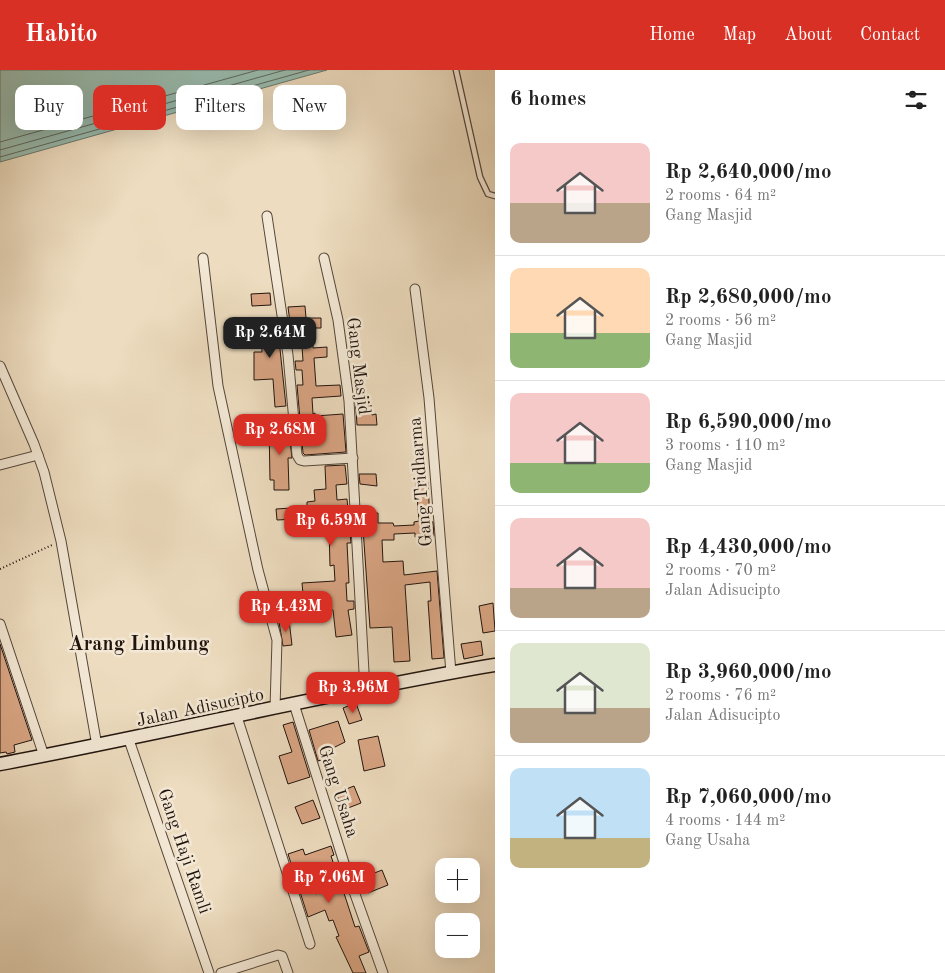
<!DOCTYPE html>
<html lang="en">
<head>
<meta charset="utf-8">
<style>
	body { margin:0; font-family:"Old Standard TT",serif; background:#f6f6f6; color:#222; height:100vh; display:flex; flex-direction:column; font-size:19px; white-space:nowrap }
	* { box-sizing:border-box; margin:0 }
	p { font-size:16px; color:#767676 }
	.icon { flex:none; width:28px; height:28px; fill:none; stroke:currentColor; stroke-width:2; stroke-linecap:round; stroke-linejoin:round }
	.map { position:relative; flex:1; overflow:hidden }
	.side { display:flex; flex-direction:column; background:#fff; width:450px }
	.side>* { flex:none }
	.hud { position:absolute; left:15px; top:15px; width:405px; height:45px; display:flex; gap:10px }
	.buttons { position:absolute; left:435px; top:788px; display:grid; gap:10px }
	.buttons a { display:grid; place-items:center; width:45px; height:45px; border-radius:10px; background:#fff; box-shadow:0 5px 20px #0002; font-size:25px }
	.price { position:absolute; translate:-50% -42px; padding:0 11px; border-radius:10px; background:#d93025; color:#fff; font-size:16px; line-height:32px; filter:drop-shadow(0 1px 2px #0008) }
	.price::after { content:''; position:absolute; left:50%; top:30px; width:15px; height:11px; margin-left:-8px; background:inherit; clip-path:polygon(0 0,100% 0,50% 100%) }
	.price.active { background:#222; color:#fff }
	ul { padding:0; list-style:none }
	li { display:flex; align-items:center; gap:15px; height:125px; padding:0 15px }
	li+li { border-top:1px solid #e0e0e0 }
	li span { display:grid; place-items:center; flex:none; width:140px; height:100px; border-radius:10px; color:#555 }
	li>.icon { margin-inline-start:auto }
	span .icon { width:60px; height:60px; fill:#fffc; stroke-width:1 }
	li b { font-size:21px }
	h2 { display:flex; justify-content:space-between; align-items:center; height:60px; padding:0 15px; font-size:21px }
	.pill { padding:0 18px; border-radius:10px; background:#fff; box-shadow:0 5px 20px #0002; font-size:18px; line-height:45px }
	.pill.active { background:#d93025; color:#fff }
	header { display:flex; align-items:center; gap:30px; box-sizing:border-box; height:70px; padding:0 25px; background:#d93025; color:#fff }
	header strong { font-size:24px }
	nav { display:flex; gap:28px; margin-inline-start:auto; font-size:18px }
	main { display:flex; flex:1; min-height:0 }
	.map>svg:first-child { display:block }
	.water { fill:#99bcaf; stroke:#69796f }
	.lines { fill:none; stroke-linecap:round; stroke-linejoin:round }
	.shore { stroke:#5d685e; stroke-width:1 }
	.building { fill:#d9a583; stroke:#21140e }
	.service-casing { stroke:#54463a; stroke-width:7 }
	.minor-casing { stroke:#54463a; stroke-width:11 }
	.secondary-casing { stroke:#21140e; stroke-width:15 }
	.path { stroke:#21140e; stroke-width:2; stroke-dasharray:1 2.5; stroke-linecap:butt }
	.service { stroke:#f3e8d5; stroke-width:4.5 }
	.minor { stroke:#f3e8d5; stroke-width:9 }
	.secondary { stroke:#f3e8d5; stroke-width:12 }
	.labels { text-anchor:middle; stroke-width:5; stroke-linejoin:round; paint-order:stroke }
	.street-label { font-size:18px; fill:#21140e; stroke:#f3e8d5 }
	.quarter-label { font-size:20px; font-weight:bold; fill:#21140e; stroke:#f3e8d5 }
</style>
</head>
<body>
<header>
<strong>Habito</strong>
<nav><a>Home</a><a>Map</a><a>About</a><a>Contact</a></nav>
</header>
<main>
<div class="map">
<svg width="495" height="903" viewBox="0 0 495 903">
	<rect width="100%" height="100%" fill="#eddcbf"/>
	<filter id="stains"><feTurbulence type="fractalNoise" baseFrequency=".004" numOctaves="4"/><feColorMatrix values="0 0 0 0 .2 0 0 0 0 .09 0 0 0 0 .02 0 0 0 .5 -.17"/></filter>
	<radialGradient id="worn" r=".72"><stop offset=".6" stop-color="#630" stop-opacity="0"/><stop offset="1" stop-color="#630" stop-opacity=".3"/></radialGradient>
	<!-- water -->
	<path class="water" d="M0,0H327L0,92Z"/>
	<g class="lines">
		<!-- shore -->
		<g class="shore">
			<path d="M0,72L258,0"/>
			<path d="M0,80L285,0"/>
			<path d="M0,87L309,0"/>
		</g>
	</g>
	<!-- building -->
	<g class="building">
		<path d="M270,223L271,235L252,236L251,224Z"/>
		<path d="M305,236L306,248H321V258H312L313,278L327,277V287L314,288L316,316L340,315L341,326L312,328L313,344L315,343V346L343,344L346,382L305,385L303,383L297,315H303L302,300H296L295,291H303L302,276H293L288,237Z"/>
		<path d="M277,251L286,336L275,337L273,309L254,310V282H262L261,262H251L250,253Z"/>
		<path d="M355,326H368V335H371L372,345L376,344L377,355H357Z"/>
		<path d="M288,354L292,388H288L289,420H274V410H270L269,355Z"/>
		<path d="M345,395L347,414L336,415L337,430L347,429L351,473H347L349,513H346L347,531H354V539L348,540L352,565L336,567L333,540L320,541L319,523L303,524L302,513L335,511L334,495L330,496L329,458H327L326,443L297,445V449L277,450L276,439L307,437V432L315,431L314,420L326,419L325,396Z"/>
		<path d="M359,404H376L377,416L360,414Z"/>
		<path d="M416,412H428L430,452H433L434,466L415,467V463L394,464V470H382L383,492L403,491L404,505L437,501L444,588L432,589L428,531H431L430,512L405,515L410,591L394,592L392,557L370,558L362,444L378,443V453H393L394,456L414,455V452L419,451Z"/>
		<path d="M493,533L495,561L483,563L479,536Z"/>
		<path d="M289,550L292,575L283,576L279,552Z"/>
		<path d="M481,571L483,585L464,589L461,574Z"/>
		<path d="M0,574L32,670L14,675L15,682L7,684L6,682L0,683Z"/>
		<path d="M356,633L362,650L349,654L343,638Z"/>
		<path d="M338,651L345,672L329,680L331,687L318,691L309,660Z"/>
		<path d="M293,652L310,707L288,714L279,686L292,682L283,655Z"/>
		<path d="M378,666L385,696L364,701L358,670Z"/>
		<path d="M354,716L361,733L343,740L336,723Z"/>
		<path d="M313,730L320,748L302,754L295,737Z"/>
		<path d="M331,776L334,785L331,786L334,795L309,804L316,824L341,814L355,857L359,856L369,882L359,886L366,903H353L336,867L339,866L333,850L329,851L325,840L308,847L288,784L303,779L305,785Z"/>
		<path d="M382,800L388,815L368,823L362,808Z"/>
	</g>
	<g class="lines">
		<defs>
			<path id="service" d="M456,0L480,107L488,124L495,126"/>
			<g id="minor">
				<path d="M267,146L288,285L297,385L300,390L304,391L353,388"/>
				<path d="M203,188L218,316L258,500L277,570L275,638"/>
				<path d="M324,188L338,250L349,331L365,620"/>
				<path d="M415,219L429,328L451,603"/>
				<path d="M0,296L34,374L44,402L61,471L97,676"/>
				<path d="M0,395L38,385"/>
				<path d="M0,554L44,686"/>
				<path d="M294,634L346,799L383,903"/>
				<path d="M237,647L310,874"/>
				<path d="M129,670L209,903"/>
				<path d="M221,903L278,885L282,886L288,903"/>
			</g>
			<path id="secondary" d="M0,694C165,663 329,623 495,595"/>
		</defs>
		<!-- service casing -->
		<use href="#service" class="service-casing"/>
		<!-- minor casing -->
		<use href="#minor" class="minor-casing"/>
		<!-- secondary casing -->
		<use href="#secondary" class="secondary-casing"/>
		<!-- path -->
		<path class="path" d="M0,499L52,475"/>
		<!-- service -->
		<use href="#service" class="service"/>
		<!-- minor -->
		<use href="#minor" class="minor"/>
		<!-- secondary -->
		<use href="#secondary" class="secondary"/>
	</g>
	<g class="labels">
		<!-- street labels -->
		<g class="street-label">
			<text transform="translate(359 296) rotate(83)" y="6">Gang Masjid</text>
			<text transform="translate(420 412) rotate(-95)" y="6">Gang Tridharma</text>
			<text transform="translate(200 637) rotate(-12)" y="6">Jalan Adisucipto</text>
			<text transform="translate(339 721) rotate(72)" y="6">Gang Usaha</text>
			<text transform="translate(185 781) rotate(71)" y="6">Gang Haji Ramli</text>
		</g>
		<!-- quarter labels -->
		<g class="quarter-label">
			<text x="139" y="580">Arang Limbung</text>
		</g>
	</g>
	<rect width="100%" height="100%" filter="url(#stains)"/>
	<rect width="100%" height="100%" fill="url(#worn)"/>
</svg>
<div class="buttons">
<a>+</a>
<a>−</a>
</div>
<b class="price active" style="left:270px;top:289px">Rp 2.64M</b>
<b class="price" style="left:280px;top:386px">Rp 2.68M</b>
<b class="price" style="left:331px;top:477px">Rp 6.59M</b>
<b class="price" style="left:286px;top:563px">Rp 4.43M</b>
<b class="price" style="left:353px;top:644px">Rp 3.96M</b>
<b class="price" style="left:329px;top:834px">Rp 7.06M</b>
<div class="hud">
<a class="pill">Buy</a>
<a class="pill active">Rent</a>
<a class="pill">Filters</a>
<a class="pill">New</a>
</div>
</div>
<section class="side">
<h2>6 homes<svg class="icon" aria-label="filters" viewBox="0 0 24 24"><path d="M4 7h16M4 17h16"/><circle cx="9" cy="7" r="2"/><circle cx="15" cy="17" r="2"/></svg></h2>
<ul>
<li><span style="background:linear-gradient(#f6c9c9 60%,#b9a48a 0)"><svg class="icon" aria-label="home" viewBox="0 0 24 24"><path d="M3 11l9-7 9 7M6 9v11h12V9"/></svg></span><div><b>Rp 2,640,000/mo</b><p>2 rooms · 64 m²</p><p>Gang Masjid</p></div></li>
<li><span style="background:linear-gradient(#ffd9b3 65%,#8fb573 0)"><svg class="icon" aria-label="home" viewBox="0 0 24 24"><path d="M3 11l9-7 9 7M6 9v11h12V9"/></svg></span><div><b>Rp 2,680,000/mo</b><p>2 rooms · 56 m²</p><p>Gang Masjid</p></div></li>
<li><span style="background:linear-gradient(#f6c9c9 70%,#8fb573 0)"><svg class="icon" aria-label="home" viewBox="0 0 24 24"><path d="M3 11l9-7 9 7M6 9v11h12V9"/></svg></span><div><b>Rp 6,590,000/mo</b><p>3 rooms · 110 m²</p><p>Gang Masjid</p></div></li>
<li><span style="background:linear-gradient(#f6c9c9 70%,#b9a48a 0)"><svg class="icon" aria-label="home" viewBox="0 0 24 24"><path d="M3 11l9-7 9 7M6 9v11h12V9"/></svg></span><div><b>Rp 4,430,000/mo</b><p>2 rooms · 70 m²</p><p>Jalan Adisucipto</p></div></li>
<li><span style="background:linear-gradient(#dfe7d0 65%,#b9a48a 0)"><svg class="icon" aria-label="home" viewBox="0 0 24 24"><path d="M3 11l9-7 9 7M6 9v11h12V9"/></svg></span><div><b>Rp 3,960,000/mo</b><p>2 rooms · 76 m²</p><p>Jalan Adisucipto</p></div></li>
<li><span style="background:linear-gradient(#bfe0f5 70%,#c2b280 0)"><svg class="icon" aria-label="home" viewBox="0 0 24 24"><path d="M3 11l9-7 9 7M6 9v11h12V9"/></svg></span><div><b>Rp 7,060,000/mo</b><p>4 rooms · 144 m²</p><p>Gang Usaha</p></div></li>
</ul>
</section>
</main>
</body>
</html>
